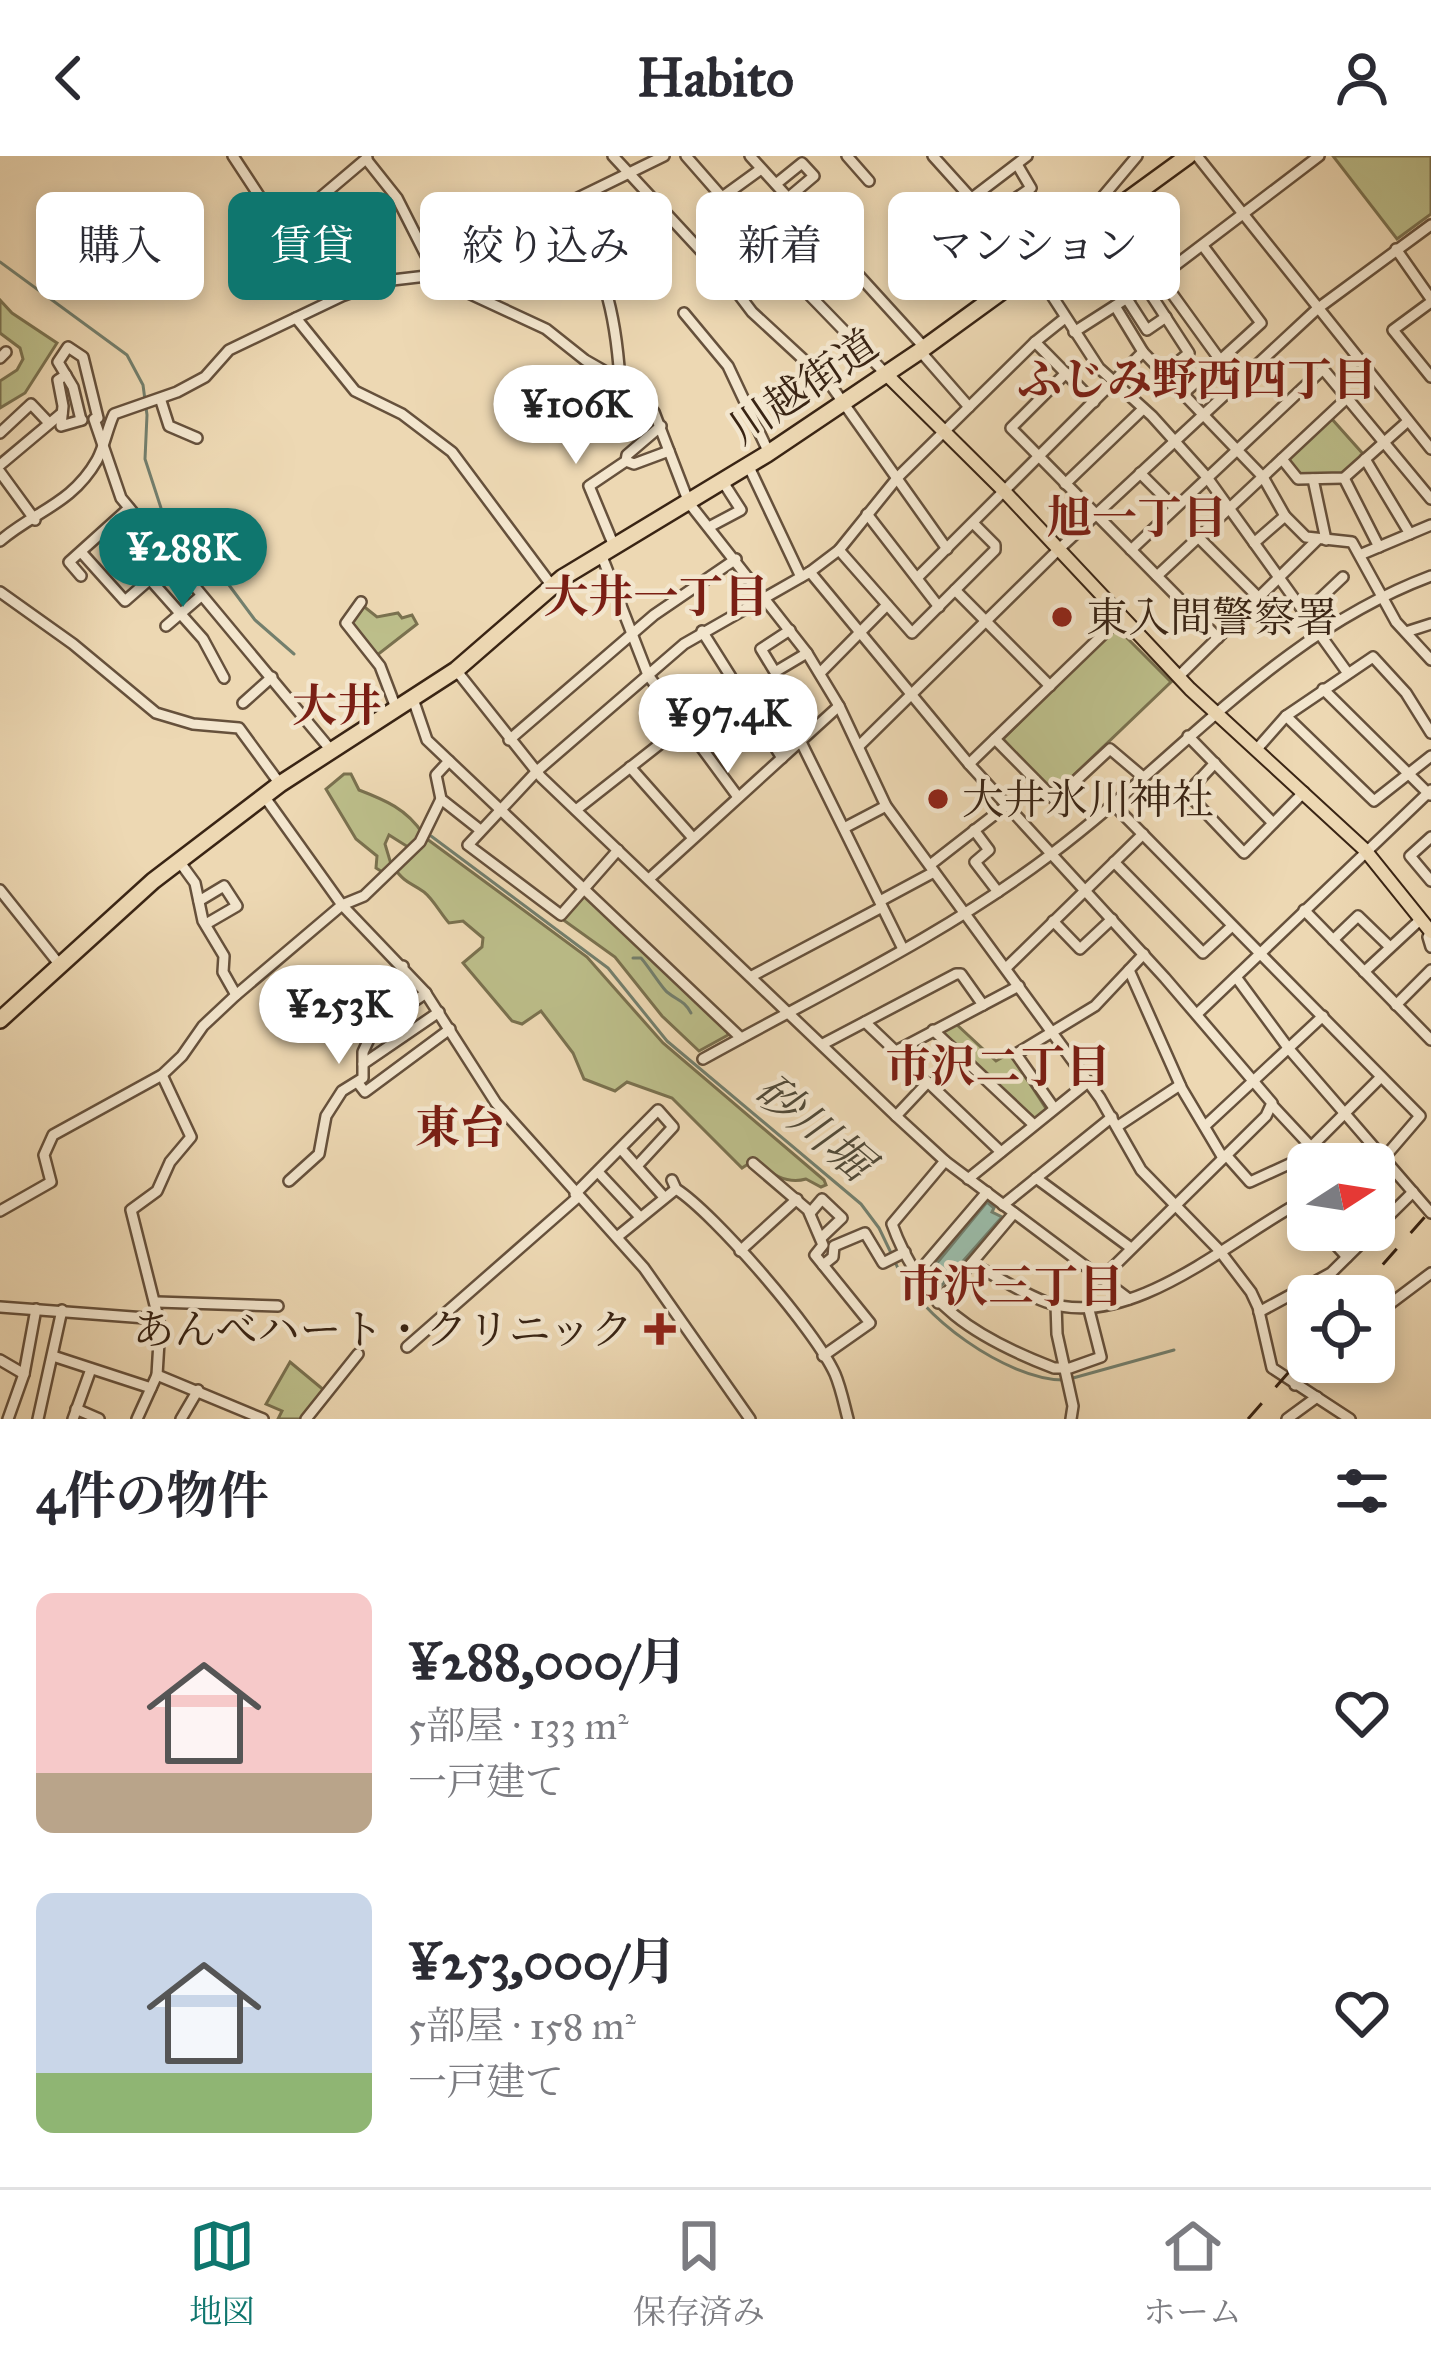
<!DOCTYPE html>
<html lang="ja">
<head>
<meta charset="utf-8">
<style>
	body { margin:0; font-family:"IM FELL Great Primer","Noto Serif JP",serif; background:#f7f7f7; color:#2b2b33; height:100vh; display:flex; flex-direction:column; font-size:45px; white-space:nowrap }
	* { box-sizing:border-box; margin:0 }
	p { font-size:39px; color:#7c7c81 }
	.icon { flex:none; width:66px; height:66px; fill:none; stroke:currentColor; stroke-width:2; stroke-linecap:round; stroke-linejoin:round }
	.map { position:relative; height:1263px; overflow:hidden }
	.panel { display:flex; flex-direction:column; background:#fff; flex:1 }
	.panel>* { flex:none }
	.guide { position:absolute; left:36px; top:36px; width:1359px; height:108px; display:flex; gap:24px }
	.needle { width:78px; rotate:78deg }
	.controls { position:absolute; left:1287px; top:987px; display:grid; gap:24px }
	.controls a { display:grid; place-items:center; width:108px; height:108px; border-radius:18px; background:#fff; box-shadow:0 6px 18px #0003; font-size:60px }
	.price { position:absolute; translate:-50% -102px; padding:0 27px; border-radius:42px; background:#fff; color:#222; font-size:39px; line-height:78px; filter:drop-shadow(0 3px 6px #0008) }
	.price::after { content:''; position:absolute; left:50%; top:72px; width:36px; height:27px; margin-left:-18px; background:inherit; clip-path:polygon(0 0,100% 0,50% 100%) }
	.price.active { background:#0f766e; color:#fff }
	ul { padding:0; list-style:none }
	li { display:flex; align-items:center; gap:36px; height:300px; padding:0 36px }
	li span { display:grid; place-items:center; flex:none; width:336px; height:240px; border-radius:18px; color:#555 }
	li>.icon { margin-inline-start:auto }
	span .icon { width:144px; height:144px; fill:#fffc; stroke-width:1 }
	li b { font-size:51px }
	h2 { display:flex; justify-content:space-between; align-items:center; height:144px; padding:0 36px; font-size:51px }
	.chip { padding:0 42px; border-radius:18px; background:#fff; box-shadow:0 6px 18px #0003; font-size:42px; line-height:108px }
	.chip.active { background:#0f766e; color:#fff }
	header { display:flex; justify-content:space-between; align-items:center; height:156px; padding:0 36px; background:#fff; font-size:54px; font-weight:700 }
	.tab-bar { display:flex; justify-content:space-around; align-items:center; height:168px; border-top:3px solid #e1e1e2; background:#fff; font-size:33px; color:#7c7c81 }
	.tab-bar a { display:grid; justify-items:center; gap:6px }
	.tab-bar .active { color:#0f766e }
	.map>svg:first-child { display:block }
	.green { fill:#bcbe8a; stroke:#7a714f; stroke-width:3 }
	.water { fill:#9abba8; stroke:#737f6d; stroke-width:3 }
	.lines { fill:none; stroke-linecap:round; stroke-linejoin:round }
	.stream { stroke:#737f6d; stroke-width:3 }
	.minor-casing { stroke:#66513c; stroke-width:14 }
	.major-casing { stroke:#392414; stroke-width:16 }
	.highway-casing { stroke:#392414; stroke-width:20 }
	.minor { stroke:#f3e6ce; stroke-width:9 }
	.major { stroke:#edd8b3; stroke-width:12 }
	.highway { stroke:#edd8b3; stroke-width:15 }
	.rail { stroke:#392414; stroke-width:3; stroke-dasharray:21 21; stroke-linecap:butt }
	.poi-dot { fill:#8f2418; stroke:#f3e6ce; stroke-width:4.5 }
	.labels { text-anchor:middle; stroke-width:9; stroke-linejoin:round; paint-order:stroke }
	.street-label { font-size:42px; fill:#392414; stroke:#f3e6ce }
	.poi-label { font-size:42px; fill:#392414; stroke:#f3e6ce; text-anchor:start }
	.neighbourhood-label { font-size:45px; font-weight:bold; fill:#7a1f14; stroke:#f3e6ce }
	.water-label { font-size:45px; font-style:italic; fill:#514a39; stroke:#f3e6ce }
</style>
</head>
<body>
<header><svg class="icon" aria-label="back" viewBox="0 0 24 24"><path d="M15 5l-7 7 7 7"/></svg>Habito<svg class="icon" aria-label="person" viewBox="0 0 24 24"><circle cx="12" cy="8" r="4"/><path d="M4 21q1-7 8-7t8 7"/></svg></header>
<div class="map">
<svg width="1431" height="1263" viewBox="0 0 1431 1263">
	<rect width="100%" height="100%" fill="#edd8b3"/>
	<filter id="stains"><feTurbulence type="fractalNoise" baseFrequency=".00167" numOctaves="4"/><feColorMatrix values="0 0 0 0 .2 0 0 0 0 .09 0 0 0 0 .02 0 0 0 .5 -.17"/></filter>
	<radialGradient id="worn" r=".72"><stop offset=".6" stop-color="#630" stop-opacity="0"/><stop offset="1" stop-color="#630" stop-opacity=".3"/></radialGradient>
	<!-- green -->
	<g class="green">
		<path d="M1333,0H1431V58L1397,83Z"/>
		<path d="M0,144L12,157L57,187L25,237L0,252V225L17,214L23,203L20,192L0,177Z"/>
		<path d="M1331,262L1364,299L1343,319L1301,320L1287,304Z"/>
		<path d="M362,449L377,461L398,457L402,462L412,459L417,468L376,500L350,469Z"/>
		<path d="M1116,471L1171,526L1054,638L1003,583Z"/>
		<path d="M344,618H351L359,634C385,644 407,653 423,678L408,691L389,679L385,688L391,708L384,717L376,712L377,700L356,683L326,633Z"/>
		<path d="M427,683L587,801L663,887L824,1024L826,1029L821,1031L806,1023C786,1029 770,1017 754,1004L742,1012L672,942L627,926L615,935L584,923L573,897L541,855L522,868L512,865L463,807L482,791L483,782L463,765L449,767C441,758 433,743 424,736C410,726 406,728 394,712Z"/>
		<path d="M582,737L727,875L728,879L699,895L662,860L615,801L562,763Z"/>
		<path d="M955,867L996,905L1010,897L1047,954L1035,964L941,875Z"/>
		<path d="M290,1206L325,1235L303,1263H278L282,1255L266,1248Z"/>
	</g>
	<!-- water -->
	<path class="water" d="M987,1046L994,1052L992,1056L1002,1061L934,1138L923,1124Z"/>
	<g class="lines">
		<!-- stream -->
		<g class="stream">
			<path d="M0,106L127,199L143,229L147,259L145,303L161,352L191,394L220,417L255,464L294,498"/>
			<path d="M431,680L608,812L667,885L861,1048L879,1072L892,1099"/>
			<path d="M633,802H641C649,811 662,832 667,836C678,845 684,844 691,857"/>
			<path d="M896,1108C918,1160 1006,1223 1063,1224"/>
			<path d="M1073,1222L1174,1194"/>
		</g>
		<defs>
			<g id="minor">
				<path d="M233,0L273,61L315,46L367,2"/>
				<path d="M613,0L727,123L752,156L830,228L947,393"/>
				<path d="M686,0L792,121L886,218"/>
				<path d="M750,0L924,191"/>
				<path d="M847,0L869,25"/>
				<path d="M933,0L1034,112L1099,212L1152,260L1206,320L1347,516"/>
				<path d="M1197,0L1431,293"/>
				<path d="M366,3L397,42L438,123L546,173L585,204L620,224L654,256L689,347L807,497L839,550L886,650L1100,942L1141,1014L1219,1094L1251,1136L1258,1151L1272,1212L1350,1263"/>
				<path d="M776,28L802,7L814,20L788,42"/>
				<path d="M721,42L761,13"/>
				<path d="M972,42L1027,0"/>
				<path d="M567,49C603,115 615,148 620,224"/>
				<path d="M988,61L1031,32L1018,10"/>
				<path d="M1084,75V63L1137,0"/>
				<path d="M1396,93L1431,143"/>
				<path d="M1160,121L1220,204"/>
				<path d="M1146,131L1189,197L1164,217"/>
				<path d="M1127,143L1147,174L1166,161"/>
				<path d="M1431,146L1393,174L1431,221"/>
				<path d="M1115,150L1143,196L1263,321L1285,360L1306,381L1352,386L1396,466L1431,504"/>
				<path d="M684,157L728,210L769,297"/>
				<path d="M296,162L355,235L402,258L452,296L552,430"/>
				<path d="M1074,176L1160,121L1319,0"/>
				<path d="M1035,186L1065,162"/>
				<path d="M920,195L969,251"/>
				<path d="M0,202L6,196"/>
				<path d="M1066,217L1011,272L1218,482"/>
				<path d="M66,219L58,224L63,250L61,270L82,264"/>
				<path d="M1183,238L1261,167L1203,90"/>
				<path d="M161,245L169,270L197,282"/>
				<path d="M81,264L73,231L58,206L68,191L83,201L98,262L94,263L121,342L330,593"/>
				<path d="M0,277L31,248L49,267"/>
				<path d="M1282,303L1298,323L1344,322L1408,265"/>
				<path d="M1365,303L1410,378"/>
				<path d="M626,305L634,308L669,295"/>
				<path d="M0,309L62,257"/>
				<path d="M749,311L801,421"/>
				<path d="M0,316L35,364"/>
				<path d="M1140,317L1174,351"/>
				<path d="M1344,322L1379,391"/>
				<path d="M1313,323L1326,384"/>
				<path d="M1065,328L1143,253"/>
				<path d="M867,358L939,451"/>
				<path d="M709,371L741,354L723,326"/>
				<path d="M106,374L203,483L224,522"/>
				<path d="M1199,382L1259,442"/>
				<path d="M0,385C35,355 72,348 97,304C105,289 107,273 114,258L177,236L205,221L229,194L342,140L384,125L435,119L498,81L664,0"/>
				<path d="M1254,387L1285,360"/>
				<path d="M614,390L589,330L626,305L627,299L661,270"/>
				<path d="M839,394L912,477L995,394V389L973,367"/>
				<path d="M1131,394L1323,213L1431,343"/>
				<path d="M81,396L125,445L149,424"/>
				<path d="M601,398L648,519L738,641"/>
				<path d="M1362,398L1431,369"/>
				<path d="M810,416L969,608L1165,822L1272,947L1266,960L1102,1122"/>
				<path d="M81,420L69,406L129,352"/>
				<path d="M1157,420L1347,242"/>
				<path d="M917,422L1143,196"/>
				<path d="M955,434L1050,530"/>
				<path d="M0,436L73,488L156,557L193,568L239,572L280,628"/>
				<path d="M361,446L346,467L380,510L396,552"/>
				<path d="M1305,457L1343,421"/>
				<path d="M166,470L201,440"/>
				<path d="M790,474L761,493L775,516L807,497"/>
				<path d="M702,475L782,602"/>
				<path d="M1406,476L1431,468"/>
				<path d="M456,514L541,621L896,960L945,1005L1129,1143"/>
				<path d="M820,517L887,449"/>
				<path d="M1178,521L1318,383"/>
				<path d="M1323,533L1430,639"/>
				<path d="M413,543L427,584L741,882"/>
				<path d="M243,547L272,521"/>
				<path d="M1286,560L1374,645L1431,600"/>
				<path d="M1188,580L1273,667"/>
				<path d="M995,583L1055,644L1110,593L1143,621"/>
				<path d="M509,584L654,459L736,403"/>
				<path d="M801,586L903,793"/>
				<path d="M859,590L1059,393L1317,153L1431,69"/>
				<path d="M1256,594L1286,560L1373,501L1406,537L1431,577"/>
				<path d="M449,605L436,619L441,643L479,673"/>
				<path d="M1215,607L1187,637L1244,697L1304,636"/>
				<path d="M969,608L1121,461"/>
				<path d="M630,611L693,682"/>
				<path d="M264,640L342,749L425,836L496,947L644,1112L750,1263"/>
				<path d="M1112,647L1420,960L1383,1003L1374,1008"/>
				<path d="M576,654L684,569"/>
				<path d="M844,672L886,650"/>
				<path d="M974,674L989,694L975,706L998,736"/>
				<path d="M1431,681L1410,700L1431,725"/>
				<path d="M618,694L561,759L468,689L537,615L684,488L810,416L839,394L898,321L1035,186L1094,246"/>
				<path d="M179,705L195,727L203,765L224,800L223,816L236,839"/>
				<path d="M1114,706L1203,797L1232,770"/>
				<path d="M930,709L1007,649"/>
				<path d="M649,723L839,550"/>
				<path d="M0,734L59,808"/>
				<path d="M199,745L224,730L237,750L206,768"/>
				<path d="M880,745L934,716"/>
				<path d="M1304,754L1431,884"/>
				<path d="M1053,765L1080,793L1112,763"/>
				<path d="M1431,775L1428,781L1431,791"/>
				<path d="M1333,784L1358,760L1390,791"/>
				<path d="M1006,812L1143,678"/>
				<path d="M1129,814L1182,933L1223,1002"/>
				<path d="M1364,816L1421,763"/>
				<path d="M752,820L882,751"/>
				<path d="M1236,821L1289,893L1431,1057"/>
				<path d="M1396,849L1431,814"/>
				<path d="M1197,858L1431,634"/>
				<path d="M865,866L1001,996"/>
				<path d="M381,868L426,837"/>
				<path d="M933,874L1034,969"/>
				<path d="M823,888L956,818H961L983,849"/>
				<path d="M896,895L1019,830"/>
				<path d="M703,903C820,838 943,780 1050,699C1178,603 1278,477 1431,420"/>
				<path d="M363,908L439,856"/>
				<path d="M358,927L365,936L450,873"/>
				<path d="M1272,949L1327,1008"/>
				<path d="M1054,952L1016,898L1095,850L1144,798"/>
				<path d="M896,960L928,926"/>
				<path d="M1206,969L1323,860"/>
				<path d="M1118,970L1180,929"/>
				<path d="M621,993L664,1041"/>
				<path d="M1226,999L1250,1026L1298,1004L1381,921"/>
				<path d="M945,1005L892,1068C921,1149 976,1182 1054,1212H1070L1101,1201L1088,1150"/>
				<path d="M753,1007L808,1054L823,1089L815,1099L870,1167L823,1200"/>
				<path d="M598,1016L640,1061"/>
				<path d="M1036,1022L1131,1092"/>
				<path d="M968,1023L1088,926"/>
				<path d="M672,1024L676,1033C714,1057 816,1175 835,1218C841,1232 844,1248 848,1263"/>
				<path d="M289,1025L319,998L326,960L342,935L363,922V896L403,810"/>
				<path d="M575,1038L658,954L673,971L637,1010"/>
				<path d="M1003,1049L1112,961"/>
				<path d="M0,1055L51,1026L44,999L53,979L162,919L182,900L203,870L236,839L342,749L364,740L420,686L441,643"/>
				<path d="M810,1057L822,1043L842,1062L821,1082"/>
				<path d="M1322,1074L1347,1101"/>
				<path d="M617,1081L676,1033"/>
				<path d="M740,1095L797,1043"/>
				<path d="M971,1108C996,1119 1021,1137 1046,1146C1132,1177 1236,1078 1308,1042"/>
				<path d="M823,1109L833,1101L834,1090L865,1077L883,1107L905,1096"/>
				<path d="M916,1119L987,1036"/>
				<path d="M157,1146L278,1150"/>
				<path d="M938,1147L1014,1057"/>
				<path d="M1056,1148L1057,1178L1073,1250L1071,1263"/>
				<path d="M0,1151L159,1163"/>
				<path d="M1259,1156L1331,1117L1413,1036"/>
				<path d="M1374,1160L1431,1117"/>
				<path d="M407,1191L578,1041"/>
				<path d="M53,1200L151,1232"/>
				<path d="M0,1204L24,1218"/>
				<path d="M157,1219L263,1263"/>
				<path d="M1295,1229L1312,1206"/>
				<path d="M76,1253L99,1263"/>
				<path d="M8,1263L24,1218L36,1153"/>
				<path d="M38,1263L62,1154"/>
				<path d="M73,1263L91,1213"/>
				<path d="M137,1263L157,1219L160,1169L131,1054L157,1035L170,1006L191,981L162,919"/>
				<path d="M181,1263L198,1234"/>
				<path d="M306,1263L358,1198"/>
				<path d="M1287,1263L1317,1241"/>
			</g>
			<path id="major" d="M886,218L1004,335L1190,533L1365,694L1431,776"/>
			<path id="highway" d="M0,864L153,725L280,628L456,514L562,422L767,298L920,195L1188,0"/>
		</defs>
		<!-- minor casing -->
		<use href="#minor" class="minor-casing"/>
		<!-- major casing -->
		<use href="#major" class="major-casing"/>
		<!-- highway casing -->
		<use href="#highway" class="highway-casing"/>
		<!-- minor -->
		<use href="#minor" class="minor"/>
		<!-- major -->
		<use href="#major" class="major"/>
		<!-- highway -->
		<use href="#highway" class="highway"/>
		<!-- rail -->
		<g class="rail">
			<path d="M1355,1140L1431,1054"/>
			<path d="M1248,1263L1308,1194"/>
		</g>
	</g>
	<!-- markers -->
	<g class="poi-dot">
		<circle cx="1062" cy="461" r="12"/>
		<circle cx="938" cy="643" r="12"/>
		<path d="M654 1155h12v12h12v12h-12v12h-12v-12h-12v-12h12z"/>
	</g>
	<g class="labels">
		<!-- street labels -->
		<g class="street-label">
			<text transform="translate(803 230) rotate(-34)" y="15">川越街道</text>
		</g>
		<!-- poi labels -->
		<g class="poi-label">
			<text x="1086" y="476">東入間警察署</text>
			<text x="962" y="658">大井氷川神社</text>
			<text x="633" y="1188" text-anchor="end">あんべハート・クリニック</text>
		</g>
		<!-- neighbourhood labels -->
		<g class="neighbourhood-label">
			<text x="1197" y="239">ふじみ野西四丁目</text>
			<text x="1137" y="377">旭一丁目</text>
			<text x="656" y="456">大井一丁目</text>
			<text x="337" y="565">大井</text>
			<text x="998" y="926">市沢二丁目</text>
			<text x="460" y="987">東台</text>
			<text x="1011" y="1146">市沢三丁目</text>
		</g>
		<!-- water labels -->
		<g class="water-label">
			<text transform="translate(814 970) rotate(40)" y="16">砂川堀</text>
		</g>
	</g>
	<rect width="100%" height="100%" filter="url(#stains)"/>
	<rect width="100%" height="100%" fill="url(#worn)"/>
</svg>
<div class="controls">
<a><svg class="needle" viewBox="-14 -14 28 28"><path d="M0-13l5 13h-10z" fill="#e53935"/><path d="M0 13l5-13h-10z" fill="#7c7c81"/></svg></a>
<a><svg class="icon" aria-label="locate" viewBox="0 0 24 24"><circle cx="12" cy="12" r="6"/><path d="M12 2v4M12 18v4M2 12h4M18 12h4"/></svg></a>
</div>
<b class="price" style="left:576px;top:311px">¥106K</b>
<b class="price active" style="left:183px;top:454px">¥288K</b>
<b class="price" style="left:728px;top:620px">¥97.4K</b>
<b class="price" style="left:339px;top:911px">¥253K</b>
<div class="guide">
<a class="chip">購入</a>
<a class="chip active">賃貸</a>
<a class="chip">絞り込み</a>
<a class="chip">新着</a>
<a class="chip">マンション</a>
</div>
</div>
<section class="panel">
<h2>4件の物件<svg class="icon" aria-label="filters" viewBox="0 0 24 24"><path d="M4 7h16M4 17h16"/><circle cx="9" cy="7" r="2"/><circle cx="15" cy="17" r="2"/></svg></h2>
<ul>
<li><span style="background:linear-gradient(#f6c9c9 75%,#b9a48a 0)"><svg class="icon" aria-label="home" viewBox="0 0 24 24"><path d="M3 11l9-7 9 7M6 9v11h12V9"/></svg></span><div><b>¥288,000/月</b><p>5部屋 · 133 m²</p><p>一戸建て</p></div><svg class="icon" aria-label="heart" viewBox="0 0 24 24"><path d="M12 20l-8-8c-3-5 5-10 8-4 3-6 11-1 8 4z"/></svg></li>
<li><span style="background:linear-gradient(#c9d6e8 75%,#8fb573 0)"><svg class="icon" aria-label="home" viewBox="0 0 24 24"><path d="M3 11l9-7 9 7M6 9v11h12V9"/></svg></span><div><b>¥253,000/月</b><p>5部屋 · 158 m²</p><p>一戸建て</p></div><svg class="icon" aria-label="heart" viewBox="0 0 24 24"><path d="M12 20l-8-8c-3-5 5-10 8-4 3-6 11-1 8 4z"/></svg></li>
</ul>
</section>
<nav class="tab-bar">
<a class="active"><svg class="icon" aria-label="map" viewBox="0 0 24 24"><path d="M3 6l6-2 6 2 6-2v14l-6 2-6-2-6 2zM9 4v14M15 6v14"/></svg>地図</a>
<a><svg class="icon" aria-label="saved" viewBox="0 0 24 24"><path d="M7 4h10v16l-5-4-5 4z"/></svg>保存済み</a>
<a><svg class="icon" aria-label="home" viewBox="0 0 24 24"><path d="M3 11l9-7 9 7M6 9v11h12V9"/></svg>ホーム</a>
</nav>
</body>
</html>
